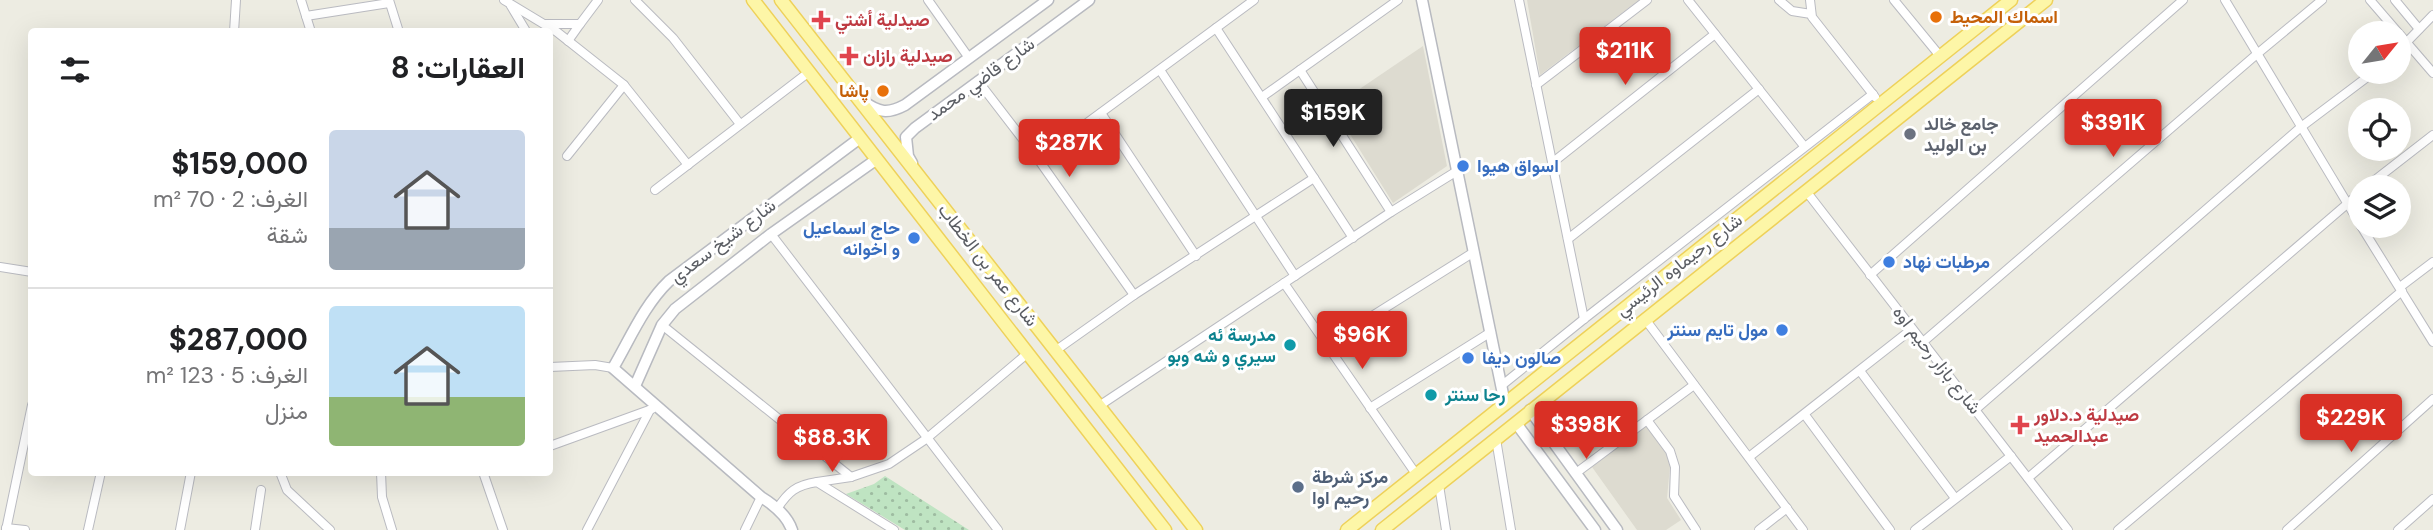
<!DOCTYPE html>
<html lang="ar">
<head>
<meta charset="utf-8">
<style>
	body { margin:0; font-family:"DM Sans",Vazirmatn,sans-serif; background:#f6f6f6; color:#202124; direction:rtl; height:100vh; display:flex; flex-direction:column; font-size:26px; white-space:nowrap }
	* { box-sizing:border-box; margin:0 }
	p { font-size:23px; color:#757577 }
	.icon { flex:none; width:38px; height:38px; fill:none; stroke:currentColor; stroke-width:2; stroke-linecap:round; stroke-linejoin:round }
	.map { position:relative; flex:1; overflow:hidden; direction:ltr }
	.drawer { position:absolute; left:28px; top:28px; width:525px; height:448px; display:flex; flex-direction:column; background:#fff; border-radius:7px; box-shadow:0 7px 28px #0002; direction:rtl }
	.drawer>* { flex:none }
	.needle { width:46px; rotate:60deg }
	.buttons { position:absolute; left:2348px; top:21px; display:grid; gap:14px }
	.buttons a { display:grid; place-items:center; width:63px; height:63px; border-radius:50%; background:#fff; box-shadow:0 7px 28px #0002; font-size:35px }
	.price { position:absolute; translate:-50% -60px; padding:0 16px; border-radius:7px; background:#d93025; color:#fff; font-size:23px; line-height:46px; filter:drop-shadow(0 2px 4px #0008) }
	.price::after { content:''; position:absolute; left:50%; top:42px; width:21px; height:16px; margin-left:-10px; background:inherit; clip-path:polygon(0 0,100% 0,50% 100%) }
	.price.selected { background:#222; color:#fff }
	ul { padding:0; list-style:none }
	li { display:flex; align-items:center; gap:21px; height:175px; padding:0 28px }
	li+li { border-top:2px solid #e0e0e0 }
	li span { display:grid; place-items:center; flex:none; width:196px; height:140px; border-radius:7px; color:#555 }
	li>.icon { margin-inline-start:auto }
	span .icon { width:84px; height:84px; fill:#fffc; stroke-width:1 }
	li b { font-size:30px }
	h2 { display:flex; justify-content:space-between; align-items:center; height:84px; padding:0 28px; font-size:30px }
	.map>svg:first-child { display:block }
	.education { fill:#dddbd0 }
	.grass { fill:url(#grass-dots) }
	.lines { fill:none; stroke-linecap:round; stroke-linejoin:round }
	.street-casing { stroke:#babbc1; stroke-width:10 }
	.secondary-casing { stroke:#b8bac0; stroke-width:13 }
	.primary-casing { stroke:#eed15a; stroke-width:15 }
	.street { stroke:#fff; stroke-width:8 }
	.secondary { stroke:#fff; stroke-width:10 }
	.primary { stroke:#fdf6a7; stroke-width:12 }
	.food-dot { fill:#e8710a; stroke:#fff; stroke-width:2.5 }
	.health-dot { fill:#e0444e; stroke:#fff; stroke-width:2.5 }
	.worship-dot { fill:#6b7280; stroke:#fff; stroke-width:2.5 }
	.shop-dot { fill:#3f7fe0; stroke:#fff; stroke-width:2.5 }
	.culture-dot { fill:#0f9aa8; stroke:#fff; stroke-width:2.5 }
	.service-dot { fill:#5c6f8a; stroke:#fff; stroke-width:2.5 }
	.labels { text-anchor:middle; stroke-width:6; stroke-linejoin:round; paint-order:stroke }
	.food-label { font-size:18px; font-weight:bold; fill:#c56008; stroke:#fff; text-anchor:start }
	.health-label { font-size:18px; font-weight:bold; fill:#be3a42; stroke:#fff; text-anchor:start }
	.street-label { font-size:18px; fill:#5a5d63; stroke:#fff }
	.worship-label { font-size:18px; font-weight:bold; fill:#5b616d; stroke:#fff; text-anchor:start }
	.shop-label { font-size:18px; font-weight:bold; fill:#366cbe; stroke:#fff; text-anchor:start }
	.culture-label { font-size:18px; font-weight:bold; fill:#0d838f; stroke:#fff; text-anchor:end }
	.service-label { font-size:18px; font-weight:bold; fill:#4e5e75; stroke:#fff; text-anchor:start }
</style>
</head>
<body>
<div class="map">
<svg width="2433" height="530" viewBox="0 0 2433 530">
	<defs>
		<pattern id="grass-dots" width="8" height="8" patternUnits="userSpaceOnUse" patternTransform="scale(1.75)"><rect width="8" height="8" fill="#bfe4c2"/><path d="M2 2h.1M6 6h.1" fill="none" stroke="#9ebca1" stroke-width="1.8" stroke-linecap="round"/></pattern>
	</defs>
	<rect width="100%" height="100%" fill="#edece2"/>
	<!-- education -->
	<g class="education">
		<path d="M1527,0H1639L1540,75Z"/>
		<path d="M1423,46L1447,166L1393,203L1333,107Z"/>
		<path d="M1647,425L1667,453L1670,466L1667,498L1681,520L1666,530H1637L1592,467Z"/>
	</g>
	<!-- grass -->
	<path class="grass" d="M885,476L969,530H905L846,494L874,484Z"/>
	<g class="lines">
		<defs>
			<g id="street">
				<path d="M301,0L311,32"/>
				<path d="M389,0L399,32"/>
				<path d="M504,0L557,32L624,85L688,165"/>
				<path d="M635,0L673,38L740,124"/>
				<path d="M928,0L969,58"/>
				<path d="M1519,0L1584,319"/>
				<path d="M1688,0L1804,146"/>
				<path d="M1779,0L1792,11L1811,14"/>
				<path d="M1810,0L1812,17L1875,97"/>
				<path d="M1894,0L1940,56"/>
				<path d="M2225,0L2361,226"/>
				<path d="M2370,0L2433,73"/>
				<path d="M2395,0L2419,29"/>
				<path d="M511,6L526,31"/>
				<path d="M306,16L389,3"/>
				<path d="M546,24H580L598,0"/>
				<path d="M234,32L236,0"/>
				<path d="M568,41L580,24"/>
				<path d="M2399,50L2433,15"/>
				<path d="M1160,70L1295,276"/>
				<path d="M1300,70L1391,212"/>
				<path d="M978,81L1038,159L1134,295"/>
				<path d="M1536,85L1647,0"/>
				<path d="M1262,97L1398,0"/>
				<path d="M1101,113L1196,256"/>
				<path d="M567,156L624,85"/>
				<path d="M1038,159L1254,0"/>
				<path d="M1552,163L1715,34"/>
				<path d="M1314,178L1353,238"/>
				<path d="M2366,187L2433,135"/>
				<path d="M655,190L809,72"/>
				<path d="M1806,191L2068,530"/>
				<path d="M2361,226L2433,342"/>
				<path d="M771,234L998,530"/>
				<path d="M1568,239L1759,89"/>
				<path d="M0,267L32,272"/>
				<path d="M1870,275L2183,0"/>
				<path d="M1284,283L1416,474"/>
				<path d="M2400,287L2433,262"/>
				<path d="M1645,319L1803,530"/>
				<path d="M662,325L851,477"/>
				<path d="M1923,342L2257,54L2322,0"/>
				<path d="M1326,345L1474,252"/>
				<path d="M1055,351L1134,295L1314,178L1216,28"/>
				<path d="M550,367L595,365L613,368"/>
				<path d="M1860,371L1955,498"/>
				<path d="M1501,386L1584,319L1873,94"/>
				<path d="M1099,406L1391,212L1457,171"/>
				<path d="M1370,408L1491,332"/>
				<path d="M1975,410L2301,127L2374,72"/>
				<path d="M1805,415L1890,530"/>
				<path d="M1647,420L1670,451L1675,467L1674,496L1696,530"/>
				<path d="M1496,439L1511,530"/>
				<path d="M550,446L652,409"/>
				<path d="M1749,457L1912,329"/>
				<path d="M280,472L287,490L330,530"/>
				<path d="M381,472L382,497L392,530"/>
				<path d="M483,472L503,530"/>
				<path d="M1576,473L1694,385"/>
				<path d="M2028,478L2361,192"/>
				<path d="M817,482L851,477L889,464L926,439L1028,353"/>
				<path d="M1439,485L1446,530"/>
				<path d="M777,509C788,492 796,485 817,482L894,530"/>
				<path d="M6,528L25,530"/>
				<path d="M6,530L32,405"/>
				<path d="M88,530L101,472"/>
				<path d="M180,530L191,472"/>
				<path d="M255,530L261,490"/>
				<path d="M587,530L650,410"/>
				<path d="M745,530L761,497"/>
				<path d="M1759,530L1787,508"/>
				<path d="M1915,530L2011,456"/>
				<path d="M2118,530L2402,291"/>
				<path d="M2287,530L2433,399"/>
				<path d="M2398,530L2433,499"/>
			</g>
			<g id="secondary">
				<path d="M1422,0L1505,404"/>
				<path d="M863,101C879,113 888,114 905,105L1048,0"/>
				<path d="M912,163L908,156L906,137L915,128L1089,0"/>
				<path d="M635,386L662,325L675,309L771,234L877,159"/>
				<path d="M1530,410L1617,530"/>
				<path d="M1516,423L1595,530"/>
				<path d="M792,530C787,515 774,505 761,497L613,368C630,339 644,305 669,281L860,138"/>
			</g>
			<g id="primary">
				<path d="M753,0L1165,530"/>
				<path d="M781,0L1196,530"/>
				<path d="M1347,530L2011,0"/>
				<path d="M1382,530L2046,0"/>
			</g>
		</defs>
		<!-- street casing -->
		<use href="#street" class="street-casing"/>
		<!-- secondary casing -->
		<use href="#secondary" class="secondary-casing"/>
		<!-- primary casing -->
		<use href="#primary" class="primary-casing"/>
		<!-- street -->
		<use href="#street" class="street"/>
		<!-- secondary -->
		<use href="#secondary" class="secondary"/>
		<!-- primary -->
		<use href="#primary" class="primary"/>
	</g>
	<!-- markers -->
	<g class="food-dot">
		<circle cx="1936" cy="17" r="7"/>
		<circle cx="883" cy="91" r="7"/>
	</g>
	<g class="health-dot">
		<path d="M817.5 9.5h7v7h7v7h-7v7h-7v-7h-7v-7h7z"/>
		<path d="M845.5 45.5h7v7h7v7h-7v7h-7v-7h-7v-7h7z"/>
		<path d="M2016.5 414.5h7v7h7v7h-7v7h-7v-7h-7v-7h7z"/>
	</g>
	<circle class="worship-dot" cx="1910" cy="134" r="7"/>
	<g class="shop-dot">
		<circle cx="1463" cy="166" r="7"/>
		<circle cx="914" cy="238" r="7"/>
		<circle cx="1889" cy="262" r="7"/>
		<circle cx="1782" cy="330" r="7"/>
		<circle cx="1468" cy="358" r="7"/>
	</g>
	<g class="culture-dot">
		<circle cx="1290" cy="345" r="7"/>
		<circle cx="1431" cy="395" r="7"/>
	</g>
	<circle class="service-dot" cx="1298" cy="487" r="7"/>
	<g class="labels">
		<!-- food labels -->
		<g class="food-label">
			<text x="1950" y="23">اسماك المحيط</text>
			<text x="869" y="97" text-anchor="end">پاشا</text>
		</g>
		<!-- health labels -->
		<g class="health-label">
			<text x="835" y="26">صيدلية أشتي</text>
			<text x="863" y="62">صيدلية رازان</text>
			<text x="2034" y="421">صيدلية د.دلاور<tspan x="2034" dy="21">عبدالحميد</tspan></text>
		</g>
		<!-- street labels -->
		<g class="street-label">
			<text transform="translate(981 79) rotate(-36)" y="6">شارع قاضي محمد</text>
			<text transform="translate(723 241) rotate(-37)" y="6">شارع شيخ سعدي</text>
			<text transform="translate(988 265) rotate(52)" y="6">شارع عمر بن الخطاب</text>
			<text transform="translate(1679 265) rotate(-38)" y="6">شارع رحيماوه الرئيسي</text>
			<text transform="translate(1937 360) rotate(52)" y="6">شارع بازار رحيم اوه</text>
		</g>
		<!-- worship labels -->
		<g class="worship-label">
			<text x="1924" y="130">جامع خالد<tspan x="1924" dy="21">بن الوليد</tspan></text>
		</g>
		<!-- shop labels -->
		<g class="shop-label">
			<text x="1477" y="172">اسواق هيوا</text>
			<text x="900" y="234" text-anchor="end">حاج اسماعيل<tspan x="900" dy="21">و اخوانه</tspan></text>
			<text x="1903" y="268">مرطبات نهاد</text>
			<text x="1768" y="336" text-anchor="end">مول تايم سنتر</text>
			<text x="1482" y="364">صالون ديفا</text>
		</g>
		<!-- culture labels -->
		<g class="culture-label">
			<text x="1276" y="341">مدرسة ئه<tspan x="1276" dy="21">سيري و شه وبو</tspan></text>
			<text x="1445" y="401" text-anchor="start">رحا سنتر</text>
		</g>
		<!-- service labels -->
		<g class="service-label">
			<text x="1312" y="483">مركز شرطة<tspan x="1312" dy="21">رحيم اوا</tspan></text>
		</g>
	</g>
</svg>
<div class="buttons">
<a><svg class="needle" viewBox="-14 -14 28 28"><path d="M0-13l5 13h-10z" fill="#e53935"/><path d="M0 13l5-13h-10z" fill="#757577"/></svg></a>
<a><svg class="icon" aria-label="locate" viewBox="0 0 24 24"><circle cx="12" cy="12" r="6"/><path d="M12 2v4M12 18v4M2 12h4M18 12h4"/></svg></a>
<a><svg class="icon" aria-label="layers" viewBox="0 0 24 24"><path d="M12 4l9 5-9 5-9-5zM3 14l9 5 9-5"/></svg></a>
</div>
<b class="price" style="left:1625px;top:87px">$211K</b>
<b class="price selected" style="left:1333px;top:149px">$159K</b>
<b class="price" style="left:2113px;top:159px">$391K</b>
<b class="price" style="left:1069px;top:179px">$287K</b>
<b class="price" style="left:1362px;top:371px">$96K</b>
<b class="price" style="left:2351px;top:454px">$229K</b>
<b class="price" style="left:1586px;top:461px">$398K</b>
<b class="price" style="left:832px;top:474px">$88.3K</b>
<section class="drawer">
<h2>العقارات: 8<svg class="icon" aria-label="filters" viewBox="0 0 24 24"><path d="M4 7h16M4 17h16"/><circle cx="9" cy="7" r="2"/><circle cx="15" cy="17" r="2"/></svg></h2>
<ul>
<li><span style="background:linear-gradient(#c9d6e8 70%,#9aa5b1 0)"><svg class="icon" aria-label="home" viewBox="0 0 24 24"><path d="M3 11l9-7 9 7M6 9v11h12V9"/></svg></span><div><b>$159,000</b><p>الغرف: 2 · 70 m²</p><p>شقة</p></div></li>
<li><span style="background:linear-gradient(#bfe0f5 65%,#8fb573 0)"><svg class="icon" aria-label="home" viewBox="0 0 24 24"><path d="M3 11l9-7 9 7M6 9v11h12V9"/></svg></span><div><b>$287,000</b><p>الغرف: 5 · 123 m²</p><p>منزل</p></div></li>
</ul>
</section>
</div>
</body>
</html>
